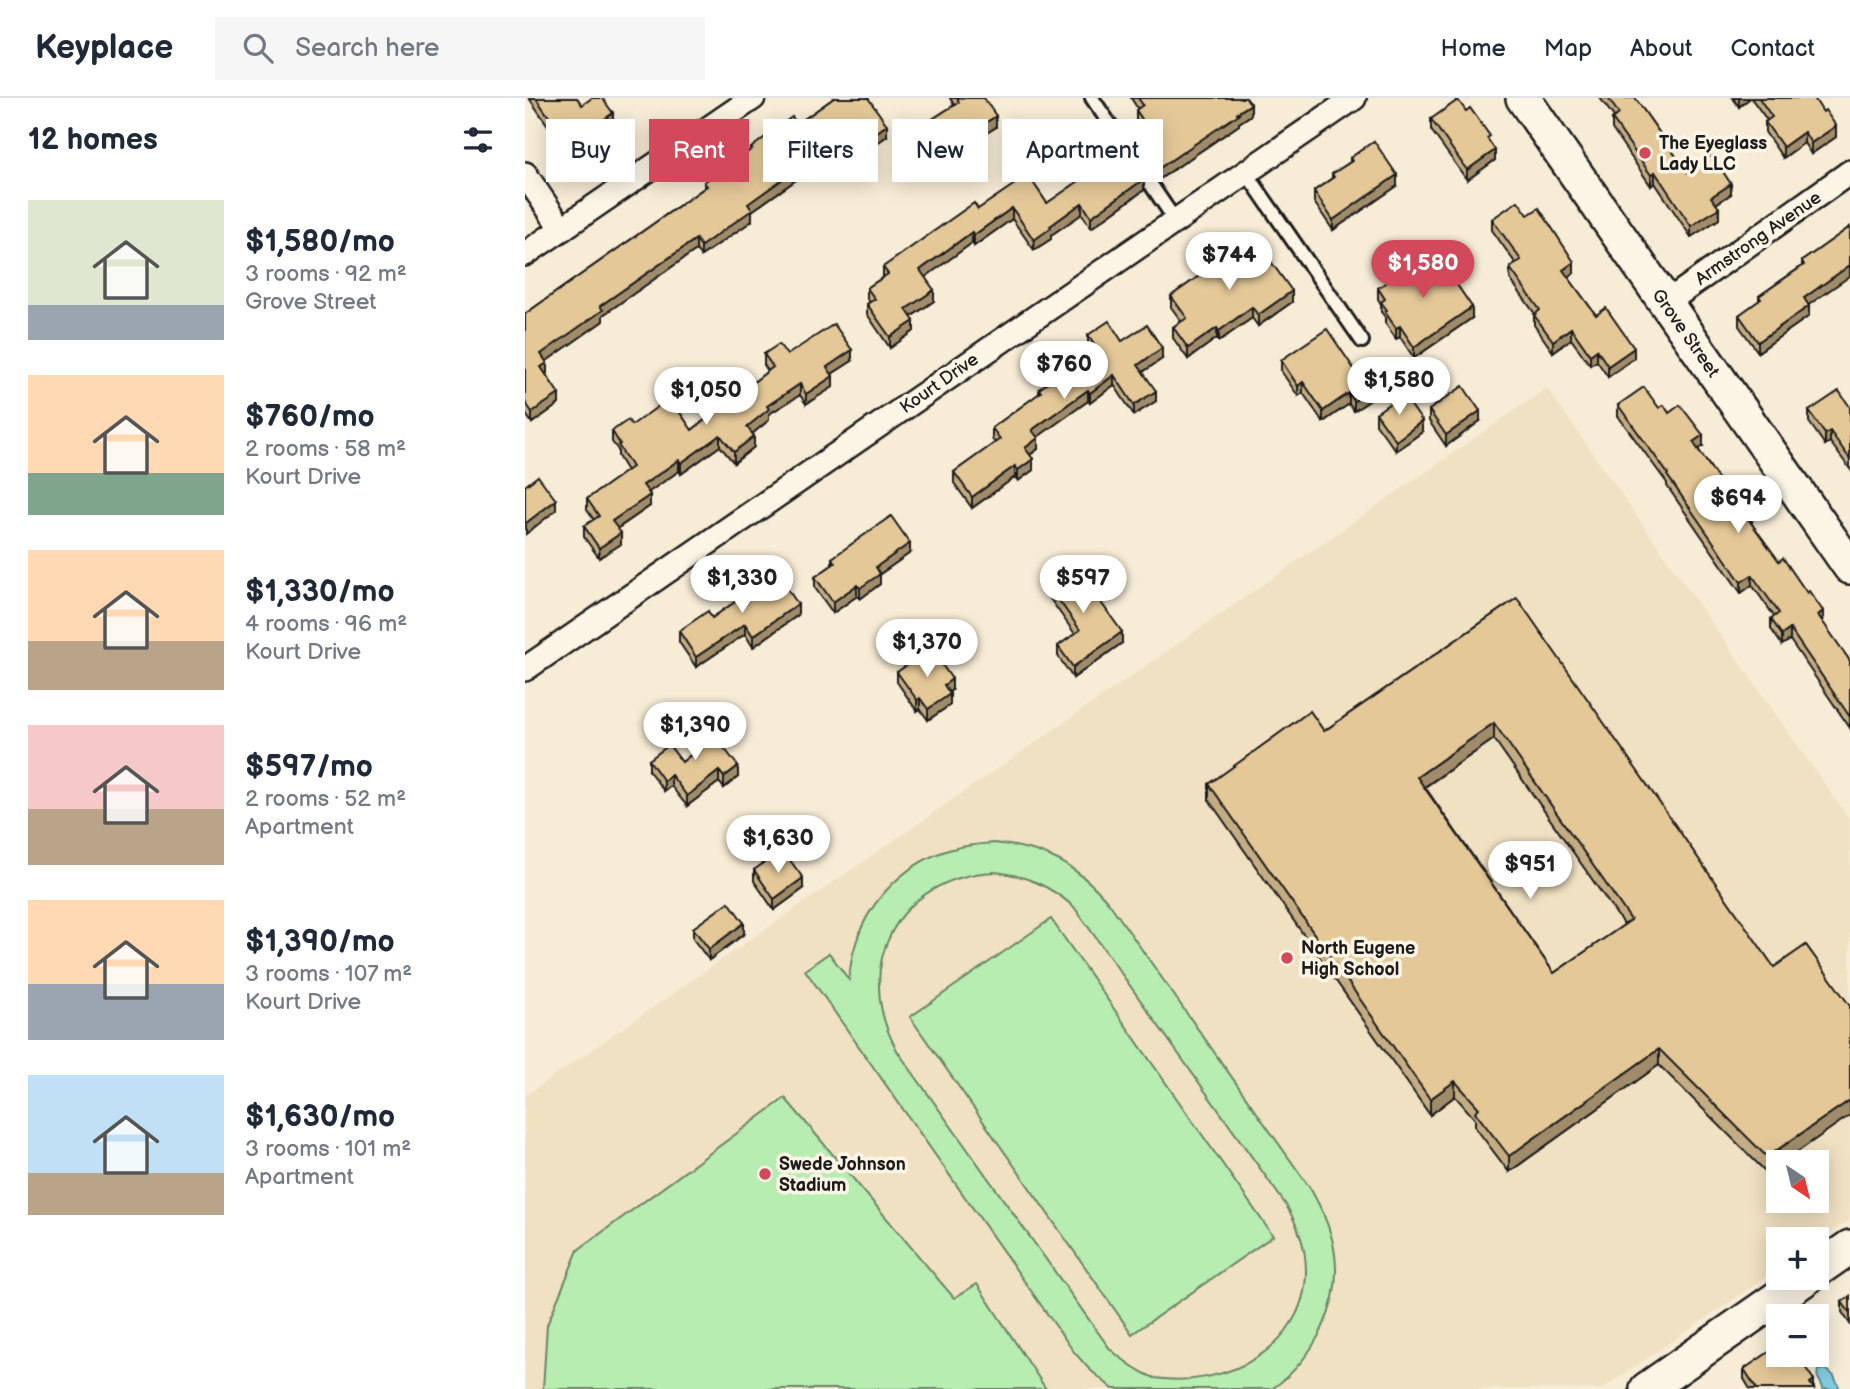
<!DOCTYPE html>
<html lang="en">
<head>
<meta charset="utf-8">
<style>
	body { margin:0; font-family:"Balsamiq Sans",sans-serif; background:#f6f6f7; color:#1f2937; height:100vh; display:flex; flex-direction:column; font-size:26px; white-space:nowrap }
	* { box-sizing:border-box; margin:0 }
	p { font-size:23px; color:#747a83 }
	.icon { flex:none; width:38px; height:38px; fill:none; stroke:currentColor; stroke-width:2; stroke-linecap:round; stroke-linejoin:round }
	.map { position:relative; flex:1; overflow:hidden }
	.side { display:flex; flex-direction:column; background:#fff; width:525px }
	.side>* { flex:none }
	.guide { position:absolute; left:21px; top:21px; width:665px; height:63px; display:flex; gap:14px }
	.needle { width:46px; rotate:145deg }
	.fabs { position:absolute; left:1241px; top:1052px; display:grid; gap:14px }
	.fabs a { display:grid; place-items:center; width:63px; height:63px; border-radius:0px; background:#fff; box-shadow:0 4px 18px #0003; font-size:35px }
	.price { position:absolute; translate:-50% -60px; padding:0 16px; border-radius:24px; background:#fff; color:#222; font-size:23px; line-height:46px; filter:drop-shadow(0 2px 4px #0008) }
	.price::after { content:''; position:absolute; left:50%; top:42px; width:21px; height:16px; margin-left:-10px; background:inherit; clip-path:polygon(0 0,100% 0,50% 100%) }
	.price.active { background:#d1495b; color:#fff }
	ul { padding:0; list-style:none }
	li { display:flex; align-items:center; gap:21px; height:175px; padding:0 28px }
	li span { display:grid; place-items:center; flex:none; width:196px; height:140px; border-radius:0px; color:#555 }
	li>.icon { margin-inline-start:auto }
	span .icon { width:84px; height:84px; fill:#fffc; stroke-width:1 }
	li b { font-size:30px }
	h2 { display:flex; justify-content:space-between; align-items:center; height:84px; padding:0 28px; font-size:30px }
	.tag { padding:0 24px; border-radius:0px; background:#fff; box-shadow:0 4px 18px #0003; font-size:24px; line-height:63px }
	.tag.active { background:#d1495b; color:#fff }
	header { display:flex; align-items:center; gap:42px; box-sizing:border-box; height:98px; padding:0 35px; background:#fff; border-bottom:2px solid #e0e1e3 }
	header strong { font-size:33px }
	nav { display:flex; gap:38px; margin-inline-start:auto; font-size:24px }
	.search { width:490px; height:63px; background:#f6f6f7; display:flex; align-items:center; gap:18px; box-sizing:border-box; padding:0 24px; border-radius:0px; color:#747a83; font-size:26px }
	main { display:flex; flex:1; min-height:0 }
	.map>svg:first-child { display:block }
	.built { fill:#f1e1c3; fill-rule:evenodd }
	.green { fill:#b7edb0; stroke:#6a8466; stroke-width:2; fill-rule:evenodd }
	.water { fill:#80cddf; stroke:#588691; stroke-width:2 }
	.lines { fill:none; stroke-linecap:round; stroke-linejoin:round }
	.lane-casing { stroke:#1c1c1c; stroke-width:18 }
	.street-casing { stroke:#1c1c1c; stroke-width:28 }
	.secondary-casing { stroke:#1c1c1c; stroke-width:38 }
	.lane { stroke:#fcf5e5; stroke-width:12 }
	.street { stroke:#fcf5e5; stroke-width:23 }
	.secondary { stroke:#fcf5e5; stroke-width:33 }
	.wall { fill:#c4ac83; stroke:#1c1c1c; stroke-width:2; fill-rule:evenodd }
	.shaded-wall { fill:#a08c6a; stroke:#1c1c1c; stroke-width:2 }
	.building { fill:#e4c898; stroke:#1c1c1c; stroke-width:2; fill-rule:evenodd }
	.poi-dot { fill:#d1495b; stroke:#fcf5e5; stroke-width:2.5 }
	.labels { text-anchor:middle; stroke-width:7; stroke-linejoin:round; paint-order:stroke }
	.poi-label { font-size:18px; font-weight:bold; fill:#1c1c1c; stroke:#fcf5e5; text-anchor:start }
	.street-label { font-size:18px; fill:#1c1c1c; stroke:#fcf5e5 }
</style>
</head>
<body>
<header>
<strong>Keyplace</strong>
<div class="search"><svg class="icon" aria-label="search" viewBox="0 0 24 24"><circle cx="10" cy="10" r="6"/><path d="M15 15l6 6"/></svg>Search here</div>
<nav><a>Home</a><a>Map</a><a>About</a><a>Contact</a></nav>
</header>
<main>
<section class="side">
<h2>12 homes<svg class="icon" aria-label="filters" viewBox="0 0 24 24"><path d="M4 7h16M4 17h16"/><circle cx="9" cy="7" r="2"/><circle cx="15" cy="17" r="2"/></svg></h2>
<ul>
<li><span style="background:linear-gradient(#dfe7d0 75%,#9aa5b1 0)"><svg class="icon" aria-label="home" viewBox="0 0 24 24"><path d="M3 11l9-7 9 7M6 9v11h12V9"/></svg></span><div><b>$1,580/mo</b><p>3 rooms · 92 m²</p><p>Grove Street</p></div></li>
<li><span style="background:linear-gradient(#ffd9b3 70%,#7fa58c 0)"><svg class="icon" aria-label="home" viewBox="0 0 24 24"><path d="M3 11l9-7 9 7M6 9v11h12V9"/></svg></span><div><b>$760/mo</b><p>2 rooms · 58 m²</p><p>Kourt Drive</p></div></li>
<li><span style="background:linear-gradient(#ffd9b3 65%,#b9a48a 0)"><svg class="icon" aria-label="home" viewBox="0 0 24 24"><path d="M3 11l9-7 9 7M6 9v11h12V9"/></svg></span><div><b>$1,330/mo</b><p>4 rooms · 96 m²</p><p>Kourt Drive</p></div></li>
<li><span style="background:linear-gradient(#f6c9c9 60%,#b9a48a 0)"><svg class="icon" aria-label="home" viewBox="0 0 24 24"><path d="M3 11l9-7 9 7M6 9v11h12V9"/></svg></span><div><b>$597/mo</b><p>2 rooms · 52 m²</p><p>Apartment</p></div></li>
<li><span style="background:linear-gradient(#ffd9b3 60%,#9aa5b1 0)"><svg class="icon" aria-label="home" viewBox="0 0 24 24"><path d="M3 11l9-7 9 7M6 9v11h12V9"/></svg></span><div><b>$1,390/mo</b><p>3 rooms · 107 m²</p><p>Kourt Drive</p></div></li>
<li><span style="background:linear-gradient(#bfe0f5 70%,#b9a48a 0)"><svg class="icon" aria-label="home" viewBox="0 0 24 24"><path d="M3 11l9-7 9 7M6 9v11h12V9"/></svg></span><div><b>$1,630/mo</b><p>3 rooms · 101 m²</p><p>Apartment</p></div></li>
</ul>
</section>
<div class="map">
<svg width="1325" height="1291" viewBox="0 0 1325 1291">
	<rect width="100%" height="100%" fill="#f7ecd6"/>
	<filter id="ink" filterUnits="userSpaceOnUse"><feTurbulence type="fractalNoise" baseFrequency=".0143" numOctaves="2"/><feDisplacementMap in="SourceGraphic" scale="14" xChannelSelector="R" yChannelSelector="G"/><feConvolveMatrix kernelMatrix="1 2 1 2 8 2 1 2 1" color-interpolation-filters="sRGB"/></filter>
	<g filter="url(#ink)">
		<!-- built -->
		<path class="built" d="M1022,290L1325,722V1122L1292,1144V1141H1253V1171L1077,1291H0V998ZM1253,1064H1292V1102H1253Z"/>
		<!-- green -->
		<g class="green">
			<path d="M469,745C520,750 551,766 584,805L785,1090C796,1109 805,1128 809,1150C819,1204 790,1260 747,1291H588L564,1271L549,1254L280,872L304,855L324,882C325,869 327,857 331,845C344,801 383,763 427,751C441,747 455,746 469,745ZM469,774C501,777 525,788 549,809L761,1107C773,1128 781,1148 781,1173C781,1249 701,1291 630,1280C613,1274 599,1263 585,1251L373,954C325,870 372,779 469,774Z"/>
			<path d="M526,821L748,1138L607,1236L385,919Z"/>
			<path d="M260,1000L429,1200L452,1186L521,1291H18L22,1227L53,1152Z"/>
		</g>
		<!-- water -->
		<path class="water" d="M1301,1271L1309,1278L1315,1291H1298C1297,1283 1290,1281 1293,1272Z"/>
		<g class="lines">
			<defs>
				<g id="lane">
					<path d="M567,0L650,122"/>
					<path d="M720,73L837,243"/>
				</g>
				<g id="street">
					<path d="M0,76L37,131"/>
					<path d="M0,156L228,0"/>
					<path d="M1141,205L1325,74"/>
					<path d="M0,571L829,0"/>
				</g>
				<g id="secondary">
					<path d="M998,0L1325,469"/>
					<path d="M1292,1172L1325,1149"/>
					<path d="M1122,1291L1281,1180"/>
				</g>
			</defs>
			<!-- lane casing -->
			<use href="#lane" class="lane-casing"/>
			<!-- street casing -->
			<use href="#street" class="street-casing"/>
			<!-- secondary casing -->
			<use href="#secondary" class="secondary-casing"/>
			<!-- lane -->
			<use href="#lane" class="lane"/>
			<!-- street -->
			<use href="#street" class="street"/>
			<!-- secondary -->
			<use href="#secondary" class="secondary"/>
		</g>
		<!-- wall -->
		<g class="wall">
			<path d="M4,0H52L57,7L88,26L76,34L84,57L59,74L47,56L44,58Z"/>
			<path d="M309,0L362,38L336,56L322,36L291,58V68L227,113V123L176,158L171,152L78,217V223L21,263L22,275L21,276L34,306L7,325L0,315V216L179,90V84L226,52V50L272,26Z"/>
			<path d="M425,0H459L471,29L409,69L392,42V31L429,7Z"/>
			<path d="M606,0H721L726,17L714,25V27L633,82L618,59V49L625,44L611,23V12L613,11Z"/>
			<path d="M1075,0H1110L1162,74L1206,96L1191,106L1194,121L1166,139L1130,85L1126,88L1087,31V21L1089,19Z"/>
			<path d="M1208,0H1225L1214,9Z"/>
			<path d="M1226,0H1289L1311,39L1286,56L1279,45L1258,60L1240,34V24L1242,22Z"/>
			<path d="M941,13L965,45L970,62L942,82L906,32V21Z"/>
			<path d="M825,60L872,88L808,132L789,104V93L807,80V76L825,64Z"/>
			<path d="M594,64L619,92L566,130L557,116L526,137V141L509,152L487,121L449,148L447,145L399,179L409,203L386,219L389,233L365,250L342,216V206L345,204L342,201V190L358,179V169L453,111L522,105Z"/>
			<path d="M1003,117L1049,175L1043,179L1071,217L1109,260L1083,279L1072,263L1065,267L1046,241L1028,254L1009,227V217L1010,216L985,181V170L991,166L967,132V121Z"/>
			<path d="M1325,129L1284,207V218L1233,254L1214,228V217L1234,203V198L1277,168V163Z"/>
			<path d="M711,146L767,204L733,228L727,220L694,243L692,240L663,261L648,240V229L656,223L646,209V198L711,152Z"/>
			<path d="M853,190L947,220L889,260L875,239L871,241L860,225V219L856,214V206L853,201Z"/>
			<path d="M563,237L597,243L637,261L618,274L631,303L609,317L589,287L565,305L563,303L512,339L513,351L505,357L508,372L493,383L490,379L447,410L429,385V374L470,345L467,341V330L514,296V291L566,254L563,248Z"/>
			<path d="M239,256L327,263L307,276L308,289L281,306L275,297L244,316V322L227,336L229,349L209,365L195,348L156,376L154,373L123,394L125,408L92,431L96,446L74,460L59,439V428L69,422L62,412V401L102,373L93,358V352L87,344V333L107,327L167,332L243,273L239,267Z"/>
			<path d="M756,262L844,303L829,313L824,306L798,324L778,295L773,298L756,273Z"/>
			<path d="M1093,307L1134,310L1144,315L1178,348L1173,351L1204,397L1227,424L1226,425L1325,563V630L1265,542L1257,547L1246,531V521L1249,518L1227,487L1216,495L1142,388V385L1093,318Z"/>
			<path d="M1325,309V371L1305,344L1300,347L1284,324V313Z"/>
			<path d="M904,312L955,323L921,348L904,323Z"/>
			<path d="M851,315L897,334L871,353L851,326Z"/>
			<path d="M385,455L355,476V486L335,501L332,498L308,515L290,490V479L307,467V460Z"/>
			<path d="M521,484L597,545L548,580L533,558V548L550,536L521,495Z"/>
			<path d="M226,488L273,517L228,549L220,536L171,569L154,544V533L187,520L226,493Z"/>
			<path d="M992,500L1253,1064V1067L1242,1075L1134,967L984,1074L950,1029V1021L930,998L905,1017L684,702V686L799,633ZM969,641L1099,827L1029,875L900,689Z"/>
			<path d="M372,574L427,592L423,594L425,607L403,622L395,611L392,613L372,584Z"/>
			<path d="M166,633L213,679L199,690L194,684L162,708L146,688L139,693L124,673V662L157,664L172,652L166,644Z"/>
			<path d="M229,772L278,791L249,812L229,783Z"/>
			<path d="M168,830L219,836L184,862L168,841Z"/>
			<path d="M1325,1198V1226L1317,1214V1204Z"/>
			<path d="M1219,1271L1289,1291H1225L1219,1281Z"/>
		</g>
		<!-- shaded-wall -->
		<g class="shaded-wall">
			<path d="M1214,0H1225L1214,9Z"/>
			<path d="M726,6V17L714,25V27L633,82V71Z"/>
			<path d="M88,15V26L71,38V27Z"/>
			<path d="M471,18V29L409,69V58Z"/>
			<path d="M322,25V36L291,58V68L227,113V123L176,158V148L286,50Z"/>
			<path d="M362,27V38L336,56V45Z"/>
			<path d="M1311,28V39L1286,56V45Z"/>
			<path d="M1279,34V45L1258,60V49Z"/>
			<path d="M47,46V56L44,58V48Z"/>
			<path d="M84,46V57L59,74V63Z"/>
			<path d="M970,52V62L942,82V72Z"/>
			<path d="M1130,74V85L1126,88V77Z"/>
			<path d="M872,77V88L808,132V122Z"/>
			<path d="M619,81V92L566,130V119Z"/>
			<path d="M1206,86V96L1186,109V99Z"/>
			<path d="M557,105V116L526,137V141L509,152V142L525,128Z"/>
			<path d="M487,110V121L449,148V137Z"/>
			<path d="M1194,110V121L1166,139V128Z"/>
			<path d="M447,134V145L395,183V172Z"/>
			<path d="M171,141V152L78,217V223L16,267V256L75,208Z"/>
			<path d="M1049,164V175L1038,183V172Z"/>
			<path d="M1325,167V178L1279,210V200Z"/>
			<path d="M409,192V203L381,222V211Z"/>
			<path d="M767,193V204L733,228V217Z"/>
			<path d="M1284,208V218L1233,254V244Z"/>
			<path d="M727,209V220L694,243V233Z"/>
			<path d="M947,209V220L889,260V249Z"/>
			<path d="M389,223V233L365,250V239Z"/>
			<path d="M875,228V239L871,241V230Z"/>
			<path d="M692,230V240L663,261V250Z"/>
			<path d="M1046,230V241L1028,254V243Z"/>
			<path d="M637,250V261L613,277V267Z"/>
			<path d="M1109,250V260L1083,279V268Z"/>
			<path d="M327,252V263L302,279V269Z"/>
			<path d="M1072,252V263L1065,267V257Z"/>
			<path d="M22,265V275L16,280V269Z"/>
			<path d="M589,277V287L565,305V295Z"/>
			<path d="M308,278V289L281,306V296Z"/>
			<path d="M778,284V295L773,298V288Z"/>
			<path d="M275,286V297L244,316V322L222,340V329L242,308Z"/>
			<path d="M563,292V303L507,343V332Z"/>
			<path d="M631,293V303L609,317V307Z"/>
			<path d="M844,293V303L829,313V303Z"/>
			<path d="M824,295V306L798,324V313Z"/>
			<path d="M34,296V306L7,325V314Z"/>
			<path d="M955,313V323L921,348V337Z"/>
			<path d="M897,323V334L871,353V343Z"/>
			<path d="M1305,333V344L1300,347V336Z"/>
			<path d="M195,337V348L156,376V365Z"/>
			<path d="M1178,337V348L1168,355V344Z"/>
			<path d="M229,338V349L209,365V354Z"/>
			<path d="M513,340V351L500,360V350Z"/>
			<path d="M508,361V372L493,383V372Z"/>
			<path d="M154,362V373L118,398V387Z"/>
			<path d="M490,368V379L447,410V399Z"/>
			<path d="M125,397V408L87,434V423Z"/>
			<path d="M31,402V412L1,436V425Z"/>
			<path d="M1227,414V424L1221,428V418Z"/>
			<path d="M96,435V446L74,460V450Z"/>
			<path d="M385,445V455L355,476V486L335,501V490L351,469Z"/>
			<path d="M1227,477V487L1216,495V484Z"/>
			<path d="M332,487V498L308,515V504Z"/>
			<path d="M273,506V517L228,549V538Z"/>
			<path d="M1298,513V524L1293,517Z"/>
			<path d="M220,526V536L171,569V559Z"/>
			<path d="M1265,531V542L1257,547V537Z"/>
			<path d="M597,534V545L548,580V569Z"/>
			<path d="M427,581V592L419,597V587Z"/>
			<path d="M425,596V607L403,622V611Z"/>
			<path d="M395,600V611L392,613V602Z"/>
			<path d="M969,625V641L892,694V679Z"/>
			<path d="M213,668V679L199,690V679Z"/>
			<path d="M194,673V684L162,708V698Z"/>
			<path d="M146,677V688L139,693V683Z"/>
			<path d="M278,780V791L249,812V801Z"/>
			<path d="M219,825V836L184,862V851Z"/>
			<path d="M1134,951V967L984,1074V1058Z"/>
			<path d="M930,983V998L905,1017V1001Z"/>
			<path d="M1325,1002V1017L1258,1064H1253V1067L1242,1075V1059Z"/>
			<path d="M1289,1282V1291L1285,1285Z"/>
		</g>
		<!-- building -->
		<g class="building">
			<path d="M11,0H52L57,7L67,0H77L88,15L71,27L84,46L59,63L47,46L44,48Z"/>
			<path d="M309,0H343L362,27L336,45L322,25L286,50L291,57L223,106L227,112L176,148L171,141L75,208L78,212L16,256L22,265L16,269L34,296L7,314L0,304V216L182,88L179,84L227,51L226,50L253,29L267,19L272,26Z"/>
			<path d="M432,0H459L471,18L409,58L392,31L434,4Z"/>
			<path d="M613,0H721L726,6L712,15L714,16L633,71L618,49L630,41L611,12L618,7Z"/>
			<path d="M1083,0H1110L1162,74L1187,57L1206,86L1186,99L1194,110L1166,128L1130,74L1126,77L1087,21L1094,16Z"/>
			<path d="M1234,0H1289L1298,14L1300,12L1311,28L1286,45L1279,34L1258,49L1240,24L1247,19Z"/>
			<path d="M933,2L941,13L945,10L965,38L962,40L970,52L942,72L906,21Z"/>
			<path d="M849,43L872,77L808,122L789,93L809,79L807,76L827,63L825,60Z"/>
			<path d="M590,58L594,64L603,58L619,81L566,119L557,105L525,128L526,130L509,142L487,110L449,137L447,134L395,172L409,192L381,211L389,223L365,239L342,206L350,201L342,190L363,176L358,169L449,105L453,111L503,77L522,105Z"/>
			<path d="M993,103L1003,117L1014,110L1049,164L1038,172L1071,217L1081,210L1109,250L1083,268L1072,252L1065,257L1046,230L1028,243L1009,217L1015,212L985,170L996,162L967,121Z"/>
			<path d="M1325,129V167L1279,200L1284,208L1233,244L1214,217L1236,201L1234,198L1279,167L1277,163Z"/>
			<path d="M726,136L767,193L733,217L727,209L694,233L692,230L663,250L648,229L662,220L646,198L714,150L711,146Z"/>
			<path d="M905,154L927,186L930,184L947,209L889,249L875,228L871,230L860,214L862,212L856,204L860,201L853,190Z"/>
			<path d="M584,223L597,243L622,227L637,250L613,267L631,293L609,307L589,277L565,295L563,292L507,332L513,340L500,350L508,361L493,372L490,368L447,399L429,374L475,341L467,330L516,294L514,291L571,250L563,237Z"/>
			<path d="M309,226L327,252L302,269L308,278L281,296L275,286L242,308L244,311L222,329L229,338L209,354L195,337L156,365L154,362L118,387L125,397L87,423L96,435L74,450L59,428L74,418L62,401L107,369L93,347L95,346L87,333L103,322L107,327L145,300L167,332L248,269L239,256L254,246L262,257Z"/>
			<path d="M802,231L844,293L829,303L824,295L798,313L778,284L773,288L756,262Z"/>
			<path d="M938,288L955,313L921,337L904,312Z"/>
			<path d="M1119,289L1134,310L1139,307L1144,315L1155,307L1178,337L1168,344L1204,397L1212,392L1227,414L1221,418L1254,463L1258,460L1282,495L1284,493L1298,513L1293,517L1325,563V619L1265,531L1257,537L1246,521L1254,515L1227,477L1216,484L1142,377L1143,376L1093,307Z"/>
			<path d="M1314,293L1325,309V361L1305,333L1300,336L1284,313Z"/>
			<path d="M878,296L897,323L871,343L851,315Z"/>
			<path d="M13,378L31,402L1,425L0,424V388Z"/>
			<path d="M366,418L385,445L351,469L355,476L335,490L332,487L308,504L290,479L310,465L307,460Z"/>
			<path d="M548,465L597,534L548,569L533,548L555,532L521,484Z"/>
			<path d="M249,472L273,506L228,538L220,526L171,559L154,533L183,513L187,520L228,491L226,488Z"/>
			<path d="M992,500L1249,869L1281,847L1325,908V1002L1242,1059L1134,951L984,1058L950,1014L954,1010L930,983L905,1001L684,686L785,613L799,633ZM969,625L1106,822L1029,875L892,679Z"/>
			<path d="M406,551L427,581L419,587L425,596L403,611L395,600L392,602L372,574Z"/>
			<path d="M179,624L213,668L199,679L194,673L162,698L146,677L139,683L124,662L144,647L157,664L177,648L166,633Z"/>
			<path d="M259,754L278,780L249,801L229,772L247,759L249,761Z"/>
			<path d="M204,804L219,825L184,851L168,830Z"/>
			<path d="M1325,1198V1215L1317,1204Z"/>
			<path d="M1253,1248V1256H1271L1289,1282L1285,1285L1289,1291H1232L1219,1271Z"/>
		</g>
	</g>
	<!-- markers -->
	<g class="poi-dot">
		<circle cx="1120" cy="55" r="7"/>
		<circle cx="762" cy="860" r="7"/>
		<circle cx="240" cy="1076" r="7"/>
	</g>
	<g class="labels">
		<!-- poi labels -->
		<g class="poi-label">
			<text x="1134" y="51">The Eyeglass<tspan x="1134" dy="21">Lady LLC</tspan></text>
			<text x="776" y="856">North Eugene<tspan x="776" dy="21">High School</tspan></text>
			<text x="254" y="1072">Swede Johnson<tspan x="254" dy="21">Stadium</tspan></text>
		</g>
		<!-- street labels -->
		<g class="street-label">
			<text transform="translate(1233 140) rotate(-35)" y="6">Armstrong Avenue</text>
			<text transform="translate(1161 235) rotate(55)" y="6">Grove Street</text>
			<text transform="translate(414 285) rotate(-35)" y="6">Kourt Drive</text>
		</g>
	</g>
</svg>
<div class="fabs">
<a><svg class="needle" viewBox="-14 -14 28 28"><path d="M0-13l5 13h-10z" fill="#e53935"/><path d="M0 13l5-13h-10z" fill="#747a83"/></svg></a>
<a>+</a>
<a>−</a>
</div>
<b class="price" style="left:704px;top:194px">$744</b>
<b class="price active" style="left:898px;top:202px">$1,580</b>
<b class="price" style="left:539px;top:303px">$760</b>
<b class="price" style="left:874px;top:319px">$1,580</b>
<b class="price" style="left:181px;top:329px">$1,050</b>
<b class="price" style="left:1213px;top:437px">$694</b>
<b class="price" style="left:217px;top:517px">$1,330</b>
<b class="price" style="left:558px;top:517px">$597</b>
<b class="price" style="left:402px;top:581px">$1,370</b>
<b class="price" style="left:170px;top:664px">$1,390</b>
<b class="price" style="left:253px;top:777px">$1,630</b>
<b class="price" style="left:1005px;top:803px">$951</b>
<div class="guide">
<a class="tag">Buy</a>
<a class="tag active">Rent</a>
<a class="tag">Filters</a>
<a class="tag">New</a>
<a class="tag">Apartment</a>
</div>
</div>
</main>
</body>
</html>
